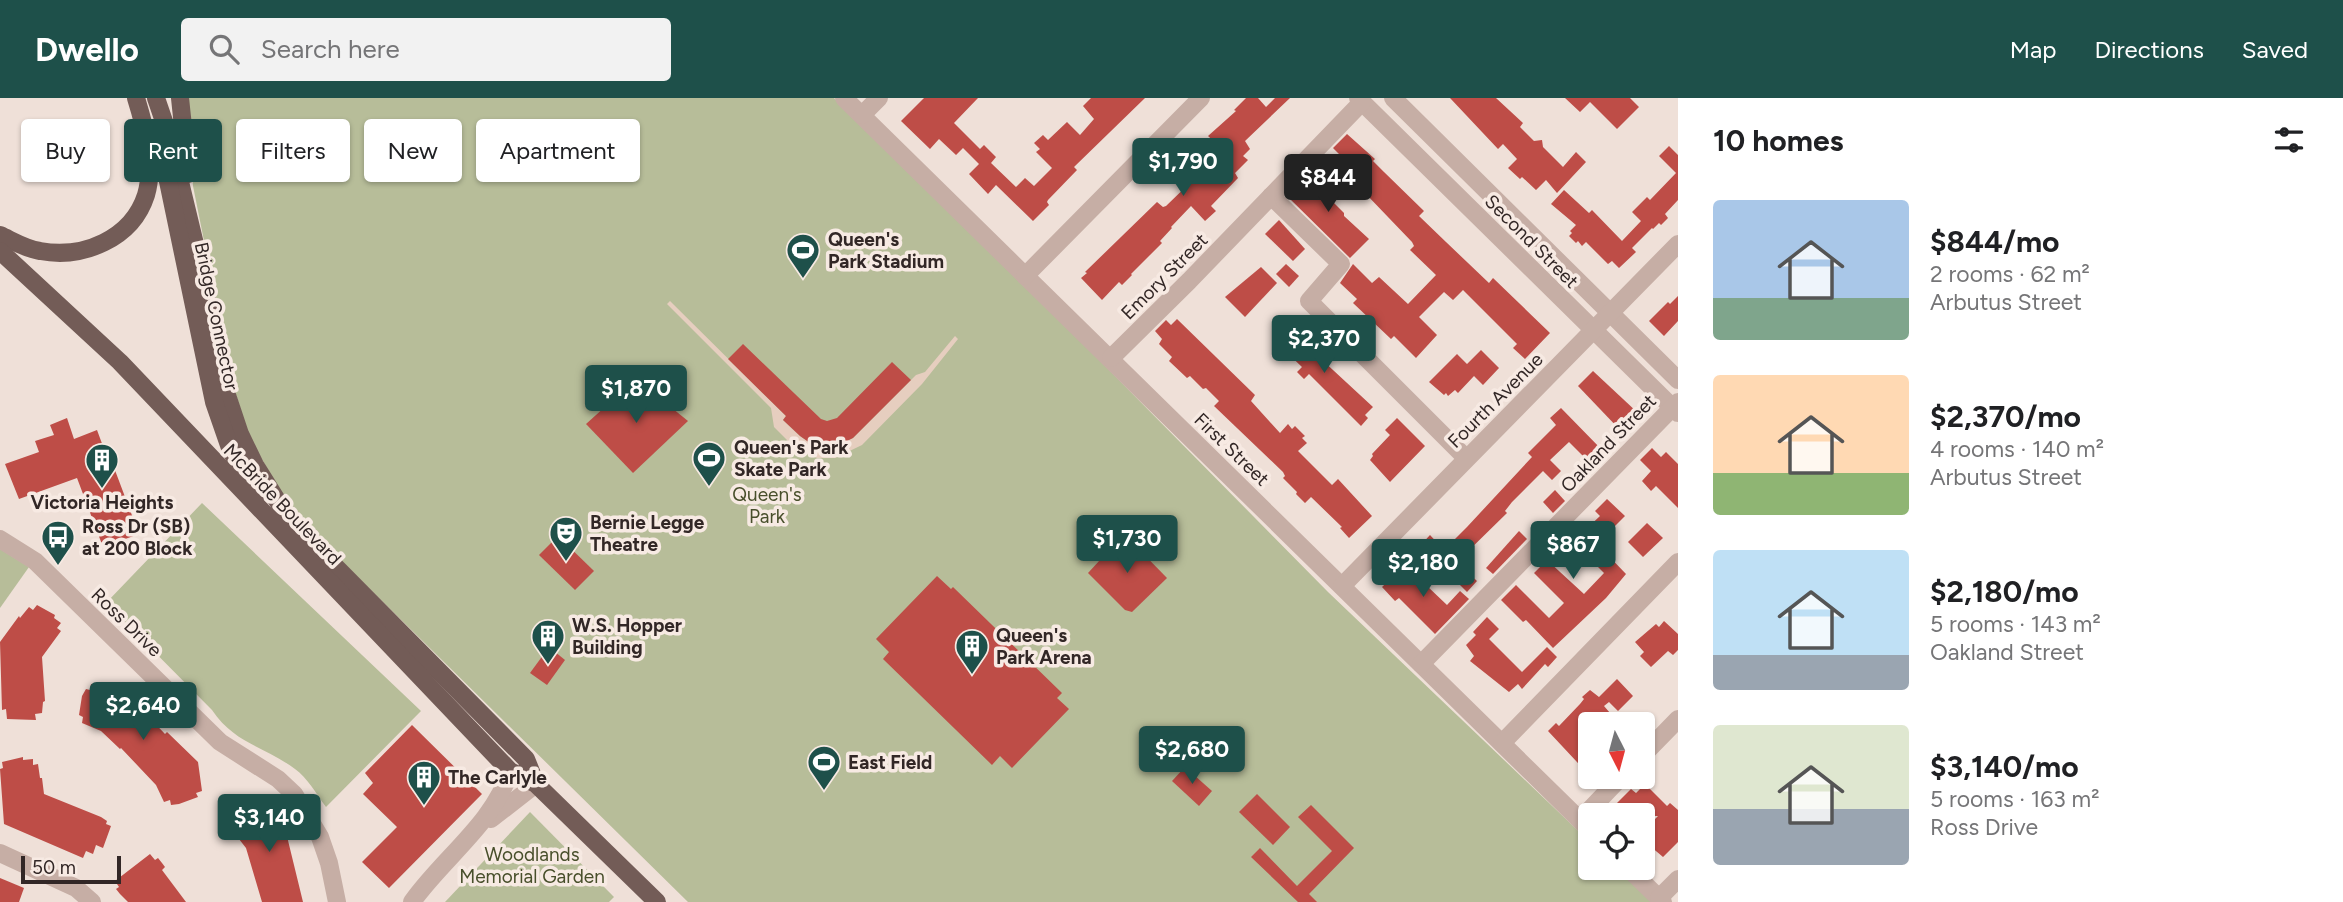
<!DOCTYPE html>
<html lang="en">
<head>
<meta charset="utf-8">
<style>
	body { margin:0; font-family:Figtree,sans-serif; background:#f2f2f2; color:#202124; height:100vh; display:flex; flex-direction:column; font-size:26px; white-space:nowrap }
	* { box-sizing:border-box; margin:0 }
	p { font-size:23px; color:#757577 }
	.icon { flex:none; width:38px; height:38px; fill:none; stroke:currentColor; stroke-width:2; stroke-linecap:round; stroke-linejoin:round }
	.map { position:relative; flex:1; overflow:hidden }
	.panel { display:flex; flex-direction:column; background:#fff; width:665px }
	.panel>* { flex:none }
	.banner { position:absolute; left:21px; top:21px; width:665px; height:63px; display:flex; gap:14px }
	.needle { width:46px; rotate:174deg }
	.fabs { position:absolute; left:1578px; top:614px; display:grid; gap:14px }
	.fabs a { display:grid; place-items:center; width:77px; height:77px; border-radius:7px; background:#fff; box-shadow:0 2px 5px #0004; font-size:35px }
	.scale { position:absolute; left:21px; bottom:18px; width:100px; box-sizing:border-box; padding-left:7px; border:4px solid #322726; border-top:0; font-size:19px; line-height:24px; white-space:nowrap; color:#322726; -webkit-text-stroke:5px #f7eae3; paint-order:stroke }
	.price { position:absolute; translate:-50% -60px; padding:0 16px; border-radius:7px; background:#1e504a; color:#fff; font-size:23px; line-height:46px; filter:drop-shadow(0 2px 4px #0008) }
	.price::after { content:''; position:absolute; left:50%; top:42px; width:21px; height:16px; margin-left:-10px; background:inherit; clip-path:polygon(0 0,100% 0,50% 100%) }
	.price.active { background:#222; color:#fff }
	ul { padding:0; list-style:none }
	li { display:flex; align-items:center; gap:21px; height:175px; padding:0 35px }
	li span { display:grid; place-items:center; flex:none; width:196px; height:140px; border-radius:7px; color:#555 }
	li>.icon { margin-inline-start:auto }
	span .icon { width:84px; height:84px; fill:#fffc; stroke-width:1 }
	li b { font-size:30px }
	h2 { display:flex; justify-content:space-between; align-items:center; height:84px; padding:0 35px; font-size:30px }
	.tag { padding:0 24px; border-radius:7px; background:#fff; box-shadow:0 2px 5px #0004; font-size:24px; line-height:63px }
	.tag.active { background:#1e504a; color:#fff }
	header { display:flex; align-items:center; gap:42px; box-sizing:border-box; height:98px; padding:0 35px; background:#1e504a; color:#fff }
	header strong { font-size:33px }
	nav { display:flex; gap:38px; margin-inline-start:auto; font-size:24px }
	.search { width:490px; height:63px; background:#f2f2f2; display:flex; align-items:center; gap:18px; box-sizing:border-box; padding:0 24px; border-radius:7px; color:#757577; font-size:26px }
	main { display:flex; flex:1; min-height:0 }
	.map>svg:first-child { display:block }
	.green { fill:#b7bd99 }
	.plaza { fill:#e6cebf }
	.building { fill:#be4d47 }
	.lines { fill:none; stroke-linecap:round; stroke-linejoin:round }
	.minor { stroke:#c6aea5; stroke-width:18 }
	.major { stroke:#735c57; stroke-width:18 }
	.labels { text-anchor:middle; stroke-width:7; stroke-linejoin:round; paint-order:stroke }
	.poi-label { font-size:19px; font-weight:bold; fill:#322726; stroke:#f7eae3; text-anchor:start }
	.street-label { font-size:19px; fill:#322726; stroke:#f7eae3 }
	.park-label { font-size:19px; fill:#484f2b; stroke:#f7eae3 }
</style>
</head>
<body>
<header>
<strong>Dwello</strong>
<div class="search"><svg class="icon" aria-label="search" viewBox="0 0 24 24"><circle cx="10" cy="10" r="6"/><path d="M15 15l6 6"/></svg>Search here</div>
<nav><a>Map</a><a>Directions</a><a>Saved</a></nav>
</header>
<main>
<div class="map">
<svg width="1678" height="804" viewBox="0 0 1678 804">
	<rect width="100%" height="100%" fill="#efe0d8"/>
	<!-- green -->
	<g class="green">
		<path d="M186,0H834L1034,196L1328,494L1591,745V770H1617L1653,804H688L321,443L278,391L248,335L233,287L193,88Z"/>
		<path d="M202,405L421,613L326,709C317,697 307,679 295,671C264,648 235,646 212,612L106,505Z"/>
		<path d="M0,451L29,469L0,510Z"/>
		<path d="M530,714L614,799L609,804H445Z"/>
	</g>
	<!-- plaza -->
	<path class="plaza" d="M670,203L786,318L783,322L800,338L810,345L822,349L835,348L853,340L916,277L925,274L955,238L958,241L922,286L862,347L835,360H817L795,350L774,329L771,310L667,206Z"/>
	<!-- building -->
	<g class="building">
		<path d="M924,0H978L954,25L980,51L984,47L996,59L991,65L1016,89L1025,80L1034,88L1052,70L1036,54L1040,51L1034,45L1043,37L1048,42L1067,24L1080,37L1094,21L1083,8L1091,0H1145L1074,69L1077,72L1048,102L1047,104L1049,107L1033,123L996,87L988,96L969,76L979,66L963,50L956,57L939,41L930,51L901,23Z"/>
		<path d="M1246,0H1258L1266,9L1275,0H1290L1245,43L1250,51L1243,58L1248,62L1235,75L1238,80L1211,108L1216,113L1205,123L1191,108L1171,129L1172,130L1160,143L1162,145L1131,176L1132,177L1122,187L1119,184L1102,202L1081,180L1087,175L1085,174L1157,104L1163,109L1166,108L1198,77L1222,51L1208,38L1236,13L1234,12Z"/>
		<path d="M1450,0H1496L1523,25L1520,29L1534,43L1542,42L1543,49L1563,69L1576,54L1586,64L1557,95L1546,82L1536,92L1522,79L1520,81L1508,70L1517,61L1503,46L1498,51Z"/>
		<path d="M1565,0H1630L1639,9L1617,31L1590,4L1580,14Z"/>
		<path d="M1347,36L1375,61L1373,63L1384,74L1424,113L1419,118L1446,144L1489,185L1493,180L1550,235L1525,261L1513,250L1517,246L1463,192L1453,202L1444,194L1419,219L1437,237L1416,260L1394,238L1391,241L1353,205L1357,201L1340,185L1353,166L1372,185L1379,179L1408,206L1436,177L1410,152L1414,148L1412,144L1364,94L1363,95L1354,87L1358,83L1345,68L1348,65L1333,50Z"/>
		<path d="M1669,48L1678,57V102L1665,116L1668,120L1661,127L1659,125L1653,131L1652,130L1632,150L1636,154L1619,170L1612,163L1608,166L1586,144L1582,148L1578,143L1576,145L1569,138L1572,135L1570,133L1576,127L1551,106L1564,92L1589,115L1592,112L1622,143L1641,123L1632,114L1647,99L1650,102L1676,75L1659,58Z"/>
		<path d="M1316,72L1333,87L1328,92L1331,95L1327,98L1344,115V118L1369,141L1350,160L1290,101Z"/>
		<path d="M1279,122L1305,151L1293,163L1265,136Z"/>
		<path d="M1286,166L1299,178L1289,189L1276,176Z"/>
		<path d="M1261,169L1277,185L1245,219L1225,199Z"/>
		<path d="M1678,198V223L1664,238L1649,223L1668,204L1670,206Z"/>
		<path d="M1177,221L1255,297L1251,303L1280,335L1288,326L1292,331L1295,328L1305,338L1302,340L1307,345L1298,353L1332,387L1338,381L1372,418L1349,440L1340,430L1342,429L1311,399L1305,405L1296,396L1297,394L1283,380L1285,378L1283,374L1214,308L1219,303L1206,290L1203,291L1190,278L1187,280L1169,263L1172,259L1159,246L1162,241L1155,233L1166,222L1171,227Z"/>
		<path d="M1292,227L1322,259L1320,260L1373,309L1365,317L1368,320L1361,328L1309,276L1304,281L1297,274L1302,269L1277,245Z"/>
		<path d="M743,246L821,321L827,323L837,320L892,264L911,282L853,340L835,349H822L810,345L800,338L783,322L786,318L728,261Z"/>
		<path d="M1481,252L1499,270L1483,287L1474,278L1458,295L1455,292L1448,298L1446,295L1444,297L1429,284L1457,256L1467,266Z"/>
		<path d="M1593,273L1638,315L1620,332L1578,288Z"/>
		<path d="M636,281L688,323L633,375L586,326Z"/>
		<path d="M1561,310L1603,353L1590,365L1569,344L1550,362L1561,373L1552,382L1543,373L1512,404L1505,413L1507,415L1457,464L1477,483L1467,494L1440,467H1435L1417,451L1430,437L1444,452L1467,429L1532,359L1528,355L1556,327L1550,320Z"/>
		<path d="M67,320L74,341L97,332L104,351H107L139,436L103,449L77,380L19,401L5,366L39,354L35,343L54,337L50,327Z"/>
		<path d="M1397,320L1425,348L1390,384L1370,362L1373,358L1372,356L1390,337L1385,332Z"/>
		<path d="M1652,350L1661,359L1666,354L1678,366V410L1656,388L1651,393L1642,383L1651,373L1640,362Z"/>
		<path d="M1555,392L1565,403L1553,415L1543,404Z"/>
		<path d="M1607,401L1625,418L1605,438L1609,442L1601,450L1626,476L1606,500L1553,550L1526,522L1523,524L1501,502L1516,487L1549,520L1564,505L1534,475L1547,462L1584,496L1604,475L1586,457L1578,464L1562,447L1578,431L1582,435L1600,418L1595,413Z"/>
		<path d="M1647,425L1663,440L1643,459L1628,444Z"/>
		<path d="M1519,433L1527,441L1493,476L1486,470Z"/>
		<path d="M1124,436L1167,480L1132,514L1125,512L1088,475Z"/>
		<path d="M558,438L594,473L575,492L539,457Z"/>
		<path d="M1405,467L1447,507L1460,493L1469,501L1435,536L1399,500L1395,503L1382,489Z"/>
		<path d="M937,478L951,491L953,489L1062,595L1057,600L1069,611L1012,670L1000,658L992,667L883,561L889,554L876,541Z"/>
		<path d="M37,507L55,517L54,520L61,525L57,530L61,533L42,559L45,603L43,604L42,615L35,616L36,622L7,621L6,611L2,612L0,544L19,518L20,520L29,509L33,512Z"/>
		<path d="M1487,519L1499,531L1489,541L1522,574L1547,549L1557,559L1548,569L1545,566L1522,591L1518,586L1509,594L1470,563L1474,558L1466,547L1476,537L1473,534Z"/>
		<path d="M1664,523L1678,536V552L1673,557L1668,553L1651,569L1640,558L1644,554L1635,544L1656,526L1659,529Z"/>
		<path d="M549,549L565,562L547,587L530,575Z"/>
		<path d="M1617,581L1633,598L1618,613L1609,604L1604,608L1610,615L1604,621L1598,615L1582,630L1586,634L1578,642L1591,653V679L1548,633L1556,625L1559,628L1580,606L1584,601L1582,599L1590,592L1599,599Z"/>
		<path d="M91,586L121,590L165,636L167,634L198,664L202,693L196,695L198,699L179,706L171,707L170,702L164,704L156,687L121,650L120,651L101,633L82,625L83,619L79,617L82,598L86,591L90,592Z"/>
		<path d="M412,627L482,696L389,790L362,764L397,729L363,696L373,685L365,675Z"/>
		<path d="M23,659V662L33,661V667L38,666L40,680H42L44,696L101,719L107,723L106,726L111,728L103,750L96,747L93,756L86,753L83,760L4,726L0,671L3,670L2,664Z"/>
		<path d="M1185,669L1212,693L1199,708L1172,683Z"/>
		<path d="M1645,686L1667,708L1670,705L1678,712V744L1663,759L1643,742V733L1658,718H1626L1615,707L1631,691L1636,695Z"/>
		<path d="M1257,696L1290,729L1273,747L1239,714Z"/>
		<path d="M260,704L283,722L303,804H262L246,750L232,732L236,727L233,724L246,709L253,705L256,708Z"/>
		<path d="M1311,707L1354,750L1309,796L1317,804H1298L1251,759L1260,750L1297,788L1332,753L1298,719Z"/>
		<path d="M150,756L155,762L158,760L162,765L165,769L162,772L186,804H128L120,796L116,791L119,789L115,783Z"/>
		<path d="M0,780L24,790L19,804H0Z"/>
	</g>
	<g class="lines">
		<!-- minor -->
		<g class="minor">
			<path d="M844,0L1591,733"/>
			<path d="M1358,0L1678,315"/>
			<path d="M1393,0L1678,282"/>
			<path d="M862,17L879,0"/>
			<path d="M1271,98L1341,166L1309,203L1466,360"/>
			<path d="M1025,178L1201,0"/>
			<path d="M1111,260L1189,183L1362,4"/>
			<path d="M0,441L35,463L220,644L278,681L294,696L320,739L329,765L337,804"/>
			<path d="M1342,488L1678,146"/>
			<path d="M1421,566L1678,304"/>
			<path d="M1502,645L1678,464"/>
			<path d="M1643,657L1678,621"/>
			<path d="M491,721L536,686"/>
			<path d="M1580,722L1621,679"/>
			<path d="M0,755L76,790L92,804"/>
			<path d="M1628,770L1663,804"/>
			<path d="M1659,800L1678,781"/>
			<path d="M412,804C443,760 494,725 510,673"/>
		</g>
		<!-- major -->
		<g class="major">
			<path d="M156,0L169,38L195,146L227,297L240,336L255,367L280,407L321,454L526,661L536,686"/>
			<path d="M180,0L188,76"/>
			<path d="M165,69L214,304L231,353L256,397"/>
			<path d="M0,137C13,143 26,151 40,153C83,161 132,141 146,97C155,67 145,29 136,0"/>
			<path d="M0,153L120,264L510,673L536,686L657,804"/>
		</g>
	</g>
	<!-- icons -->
	<defs>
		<symbol id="stadium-pin" viewBox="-11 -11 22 30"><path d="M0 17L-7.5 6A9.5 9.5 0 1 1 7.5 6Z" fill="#1e504a" stroke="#f7eae3"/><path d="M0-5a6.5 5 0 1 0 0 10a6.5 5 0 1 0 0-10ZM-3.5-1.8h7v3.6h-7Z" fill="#fff"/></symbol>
		<symbol id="building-pin" viewBox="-11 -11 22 30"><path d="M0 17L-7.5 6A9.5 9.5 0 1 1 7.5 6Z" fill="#1e504a" stroke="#f7eae3"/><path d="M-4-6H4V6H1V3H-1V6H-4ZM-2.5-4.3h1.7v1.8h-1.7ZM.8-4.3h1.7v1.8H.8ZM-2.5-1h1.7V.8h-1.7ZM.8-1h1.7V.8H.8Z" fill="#fff"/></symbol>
		<symbol id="theatre-pin" viewBox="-11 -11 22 30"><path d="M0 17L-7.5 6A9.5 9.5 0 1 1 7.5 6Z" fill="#1e504a" stroke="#f7eae3"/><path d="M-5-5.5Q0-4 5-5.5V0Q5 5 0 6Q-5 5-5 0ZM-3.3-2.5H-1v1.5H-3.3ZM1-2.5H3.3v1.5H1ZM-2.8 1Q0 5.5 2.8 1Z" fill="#fff"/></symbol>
		<symbol id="bus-pin" viewBox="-11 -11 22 30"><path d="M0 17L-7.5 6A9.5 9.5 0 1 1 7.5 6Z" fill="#1e504a" stroke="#f7eae3"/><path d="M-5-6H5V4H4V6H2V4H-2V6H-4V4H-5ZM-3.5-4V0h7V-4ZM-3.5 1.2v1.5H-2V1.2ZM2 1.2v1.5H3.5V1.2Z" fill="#fff"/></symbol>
	</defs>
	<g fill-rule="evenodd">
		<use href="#stadium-pin" x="784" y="133" width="38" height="52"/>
		<use href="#stadium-pin" x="690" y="341" width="38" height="52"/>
		<use href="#building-pin" x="83" y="343" width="38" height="52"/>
		<use href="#theatre-pin" x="547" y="416" width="38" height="52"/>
		<use href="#bus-pin" x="39" y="420" width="38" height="52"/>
		<use href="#building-pin" x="529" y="519" width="38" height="52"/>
		<use href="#building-pin" x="953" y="529" width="38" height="52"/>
		<use href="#stadium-pin" x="805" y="645" width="38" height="52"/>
		<use href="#building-pin" x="405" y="660" width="38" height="52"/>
	</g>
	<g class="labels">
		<!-- poi labels -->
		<g class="poi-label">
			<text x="828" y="148">Queen's<tspan x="828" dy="22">Park Stadium</tspan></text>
			<text x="734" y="356">Queen's Park<tspan x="734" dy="22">Skate Park</tspan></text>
			<text x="102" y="411" text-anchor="middle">Victoria Heights</text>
			<text x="590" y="431">Bernie Legge<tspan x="590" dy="22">Theatre</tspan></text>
			<text x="82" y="435">Ross Dr (SB)<tspan x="82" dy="22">at 200 Block</tspan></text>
			<text x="572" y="534">W.S. Hopper<tspan x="572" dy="22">Building</tspan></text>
			<text x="996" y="544">Queen's<tspan x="996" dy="22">Park Arena</tspan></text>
			<text x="848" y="671">East Field</text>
			<text x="448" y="686">The Carlyle</text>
		</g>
		<!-- street labels -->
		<g class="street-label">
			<text transform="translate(1532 143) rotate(45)" y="7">Second Street</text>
			<text transform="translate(1164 178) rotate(-45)" y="7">Emory Street</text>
			<text transform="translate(217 218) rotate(78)" y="7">Bridge Connector</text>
			<text transform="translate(1495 302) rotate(-45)" y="7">Fourth Avenue</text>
			<text transform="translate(1608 345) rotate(-46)" y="7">Oakland Street</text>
			<text transform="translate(1232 351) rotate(44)" y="7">First Street</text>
			<text transform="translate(283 406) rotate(46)" y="7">McBride Boulevard</text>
			<text transform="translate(127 524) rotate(44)" y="7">Ross Drive</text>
		</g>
		<!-- park labels -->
		<g class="park-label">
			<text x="767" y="403">Queen's<tspan x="767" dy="22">Park</tspan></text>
			<text x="532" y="763">Woodlands<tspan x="532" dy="22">Memorial Garden</tspan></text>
		</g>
	</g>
</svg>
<div class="fabs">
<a><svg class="needle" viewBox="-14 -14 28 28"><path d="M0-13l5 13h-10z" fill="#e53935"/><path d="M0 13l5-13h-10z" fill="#757577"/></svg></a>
<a><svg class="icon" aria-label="locate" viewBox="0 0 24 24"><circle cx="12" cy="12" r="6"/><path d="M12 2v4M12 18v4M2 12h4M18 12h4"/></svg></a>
</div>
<div class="scale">50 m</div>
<b class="price" style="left:1183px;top:100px">$1,790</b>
<b class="price active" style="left:1328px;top:116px">$844</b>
<b class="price" style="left:1324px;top:277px">$2,370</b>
<b class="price" style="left:636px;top:327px">$1,870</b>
<b class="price" style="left:1127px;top:477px">$1,730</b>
<b class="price" style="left:1573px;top:483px">$867</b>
<b class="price" style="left:1423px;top:501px">$2,180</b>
<b class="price" style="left:143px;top:644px">$2,640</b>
<b class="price" style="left:1192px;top:688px">$2,680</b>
<b class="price" style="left:269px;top:756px">$3,140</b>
<div class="banner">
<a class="tag">Buy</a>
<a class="tag active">Rent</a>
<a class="tag">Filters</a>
<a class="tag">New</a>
<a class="tag">Apartment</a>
</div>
</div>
<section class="panel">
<h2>10 homes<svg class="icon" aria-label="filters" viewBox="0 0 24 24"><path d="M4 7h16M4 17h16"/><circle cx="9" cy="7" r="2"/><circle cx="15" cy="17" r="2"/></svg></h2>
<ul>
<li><span style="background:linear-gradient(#a9c7e8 70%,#7fa58c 0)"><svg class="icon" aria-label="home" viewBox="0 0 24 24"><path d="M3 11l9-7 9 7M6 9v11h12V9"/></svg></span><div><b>$844/mo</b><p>2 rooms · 62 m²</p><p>Arbutus Street</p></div></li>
<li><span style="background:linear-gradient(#ffd9b3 70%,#8fb573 0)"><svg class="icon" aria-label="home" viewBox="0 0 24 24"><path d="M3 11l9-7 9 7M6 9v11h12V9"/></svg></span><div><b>$2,370/mo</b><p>4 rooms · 140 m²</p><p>Arbutus Street</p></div></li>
<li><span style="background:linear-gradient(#bfe0f5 75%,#9aa5b1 0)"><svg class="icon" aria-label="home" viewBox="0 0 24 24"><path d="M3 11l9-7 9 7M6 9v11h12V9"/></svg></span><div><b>$2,180/mo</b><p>5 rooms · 143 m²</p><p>Oakland Street</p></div></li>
<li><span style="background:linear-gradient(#dfe7d0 60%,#9aa5b1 0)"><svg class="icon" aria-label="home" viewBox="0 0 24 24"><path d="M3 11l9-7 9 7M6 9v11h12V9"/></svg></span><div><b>$3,140/mo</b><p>5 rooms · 163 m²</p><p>Ross Drive</p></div></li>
</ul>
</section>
</main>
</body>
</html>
